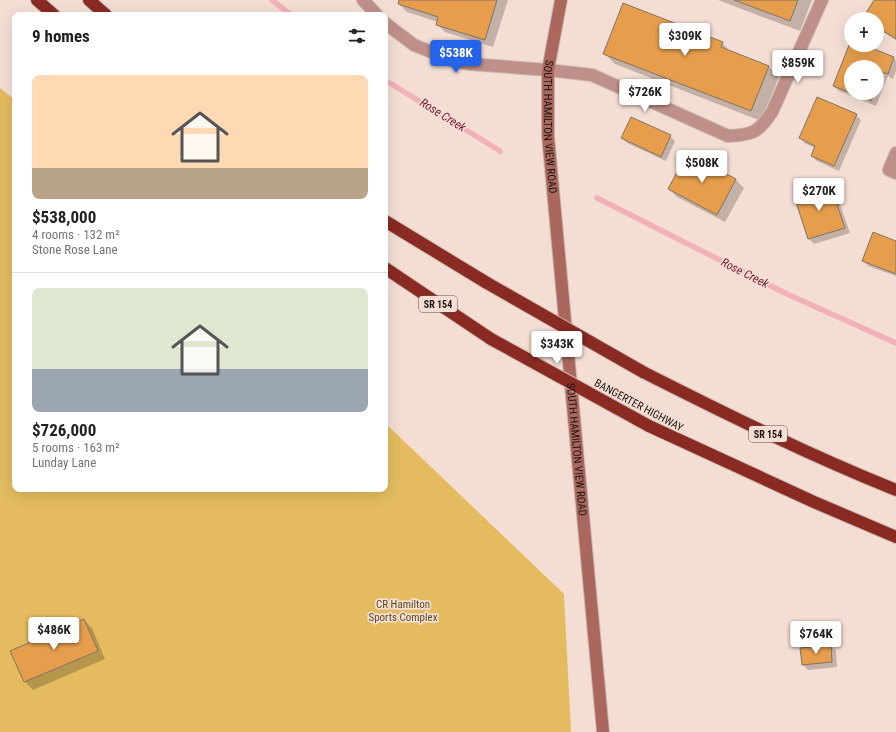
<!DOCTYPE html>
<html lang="en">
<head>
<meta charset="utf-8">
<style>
	body { margin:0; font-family:"Roboto Condensed",sans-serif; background:#f2f2f2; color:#202124; height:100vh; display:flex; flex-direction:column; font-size:15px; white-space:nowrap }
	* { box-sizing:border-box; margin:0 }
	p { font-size:13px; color:#757577 }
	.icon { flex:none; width:22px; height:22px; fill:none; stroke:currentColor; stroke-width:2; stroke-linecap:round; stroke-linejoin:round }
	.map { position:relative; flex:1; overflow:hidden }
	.panel { position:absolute; left:12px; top:12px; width:376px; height:480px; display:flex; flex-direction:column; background:#fff; border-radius:8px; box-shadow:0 4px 16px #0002 }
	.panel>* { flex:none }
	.buttons { position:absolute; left:844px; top:12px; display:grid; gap:8px }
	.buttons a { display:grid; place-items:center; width:40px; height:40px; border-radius:50%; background:#fff; box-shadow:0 4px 16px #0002; font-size:20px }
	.price { position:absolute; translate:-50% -34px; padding:0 9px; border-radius:4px; background:#fff; color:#222; font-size:13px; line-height:26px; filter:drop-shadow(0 1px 2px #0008) }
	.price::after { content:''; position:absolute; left:50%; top:24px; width:12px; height:9px; margin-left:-6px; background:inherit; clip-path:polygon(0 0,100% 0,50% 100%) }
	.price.current { background:#2563eb; color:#fff }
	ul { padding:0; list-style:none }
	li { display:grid; align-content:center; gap:8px; height:212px; padding:0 20px }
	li+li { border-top:1px solid #e0e0e0 }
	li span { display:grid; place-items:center; height:124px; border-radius:8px; color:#555 }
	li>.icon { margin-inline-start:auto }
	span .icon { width:72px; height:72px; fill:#fffc; stroke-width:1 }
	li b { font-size:17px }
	h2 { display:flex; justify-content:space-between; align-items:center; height:48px; padding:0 20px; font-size:17px }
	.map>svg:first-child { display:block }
	.green { fill:#e4bc5f }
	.shadow { fill:#0003; fill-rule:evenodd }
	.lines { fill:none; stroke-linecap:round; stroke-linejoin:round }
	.stream { stroke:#f2b0b9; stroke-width:5.5 }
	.building { fill:#e69e4c; stroke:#817364 }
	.street-casing { stroke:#cdbab0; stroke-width:14 }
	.secondary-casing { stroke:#cdbab0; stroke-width:14 }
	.highway-casing { stroke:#cdbab0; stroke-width:14 }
	.street { stroke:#bf9089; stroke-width:12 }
	.secondary { stroke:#aa675e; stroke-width:12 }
	.highway { stroke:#892a23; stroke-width:12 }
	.highway-bridge-casing { stroke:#cdbab0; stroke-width:14; stroke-linecap:butt }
	.highway-bridge { stroke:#892a23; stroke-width:12 }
	.labels { text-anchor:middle; stroke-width:3.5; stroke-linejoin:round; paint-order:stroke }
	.shield { fill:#f4ded3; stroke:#5d514b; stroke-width:1 }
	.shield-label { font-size:10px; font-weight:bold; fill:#1c1511 }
	.street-label { font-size:11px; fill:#1c1511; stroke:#f4ded3 }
	.park-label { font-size:11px; fill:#5b491f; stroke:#f4ded3 }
	.water-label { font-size:12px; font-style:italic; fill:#741732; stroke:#f4ded3 }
</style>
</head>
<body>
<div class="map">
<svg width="896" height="732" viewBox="0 0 896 732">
	<rect width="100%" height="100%" fill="#f4ded3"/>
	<!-- green -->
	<path class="green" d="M0,88L15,100V489H385V423L564,594L571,732H0Z"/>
	<!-- shadow -->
	<g class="shadow">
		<path d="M400,0H508L493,47L445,32L437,24L438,22L407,12L399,4Z"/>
		<path d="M718,0H812L800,31Z"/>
		<path d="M875,0H896V40L877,28V19H866Z"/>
		<path d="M722,43L731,52L768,66L779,77L761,121L615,64L604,53Z"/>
		<path d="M851,43V45H861L894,58L896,60V71L893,79L888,76L876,106L839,91L834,86ZM851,67H877V93H851Z"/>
		<path d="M856,115L861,120L839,171L817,161L812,156L816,148L806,144L800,138Z"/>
		<path d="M670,136L675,141L666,161L627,143L622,138Z"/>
		<path d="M688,154L736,180L744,188L725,222L677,197L669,189Z"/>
		<path d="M829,185L835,190L850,233L814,244L809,239Z"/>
		<path d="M896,243V276L868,266L863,260Z"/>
		<path d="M84,620L92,628L105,659L33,690L25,682L12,651Z"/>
		<path d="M830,646L836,651L837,667L808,670L802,664Z"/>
	</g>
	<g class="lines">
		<!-- stream -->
		<g class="stream">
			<path d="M272,0L291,15"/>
			<path d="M385,80L500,151"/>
			<path d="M597,198L787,294L896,343"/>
		</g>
	</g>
	<!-- building -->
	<g class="building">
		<path d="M399,0H497L485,40L436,25L438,17L398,4Z"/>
		<path d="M734,0H798L790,21Z"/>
		<path d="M874,0H896V39L877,27V19H865L863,18Z"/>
		<path d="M623,3L723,42L721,47L769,66L751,111L603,54Z"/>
		<path d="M851,40V45H864L894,57L888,74L882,72L877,85V67H851V93H874L871,101L833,86Z"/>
		<path d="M817,97L857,114L834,166L811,156L815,146L799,138Z"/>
		<path d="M631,117L671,135L661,157L621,138Z"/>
		<path d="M687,153L736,179L717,215L668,189Z"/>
		<path d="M830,184L845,228L808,239L794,196Z"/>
		<path d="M873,232L896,241V274L862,261Z"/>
		<path d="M84,619L98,651L24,682L10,651Z"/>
		<path d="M831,645L832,662L802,665L800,648Z"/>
	</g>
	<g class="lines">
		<defs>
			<g id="street">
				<path d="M363,0L377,15"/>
				<path d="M385,23L414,45L454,61L470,64L548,70L592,75L728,136C753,135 759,132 772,112L822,0"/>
				<path d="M896,153L889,170L896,173"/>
			</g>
			<g id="secondary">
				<path id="s1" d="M561,0L548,70V136L603,732"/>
			</g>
			<g id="highway">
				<path d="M37,0L54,15"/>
				<path d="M89,0L106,15"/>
				<path d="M385,221L487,283"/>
				<path d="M385,268L491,339"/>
				<path d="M643,372C726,414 809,455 896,490"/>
				<path d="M649,426L814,502L896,537"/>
			</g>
		</defs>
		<!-- street casing -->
		<use href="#street" class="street-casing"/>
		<!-- secondary casing -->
		<use href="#secondary" class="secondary-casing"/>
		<!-- highway casing -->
		<use href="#highway" class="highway-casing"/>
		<!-- street -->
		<use href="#street" class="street"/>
		<!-- secondary -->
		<use href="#secondary" class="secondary"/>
		<!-- highway -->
		<use href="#highway" class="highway"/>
		<defs>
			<g id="highway-bridge">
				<path d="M487,283L643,372"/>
				<path d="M491,339L649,426"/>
			</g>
		</defs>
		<!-- highway-bridge casing -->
		<use href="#highway-bridge" class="highway-bridge-casing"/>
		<!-- highway-bridge -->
		<use href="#highway-bridge" class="highway-bridge"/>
	</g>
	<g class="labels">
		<!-- shield labels -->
		<g class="shield">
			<rect x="419" y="296" width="38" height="16" rx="3"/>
			<rect x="749" y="426" width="38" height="16" rx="3"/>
		</g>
		<g class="shield-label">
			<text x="438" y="308">SR 154</text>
			<text x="768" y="438">SR 154</text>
		</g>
		<!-- street labels -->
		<g class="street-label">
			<text dy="4" stroke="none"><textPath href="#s1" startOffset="128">SOUTH HAMILTON VIEW ROAD</textPath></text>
			<text transform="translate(639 405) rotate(28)" y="4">BANGERTER HIGHWAY</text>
			<text dy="4" stroke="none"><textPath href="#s1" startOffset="452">SOUTH HAMILTON VIEW ROAD</textPath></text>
		</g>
		<!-- park labels -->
		<g class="park-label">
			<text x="403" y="608">CR Hamilton<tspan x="403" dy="13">Sports Complex</tspan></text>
		</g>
		<!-- water labels -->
		<g class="water-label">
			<text transform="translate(443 115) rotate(32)" y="4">Rose Creek</text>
			<text transform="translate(745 273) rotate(27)" y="4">Rose Creek</text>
		</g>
	</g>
</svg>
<div class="buttons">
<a>+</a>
<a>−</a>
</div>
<b class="price" style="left:685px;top:57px">$309K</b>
<b class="price current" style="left:456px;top:74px">$538K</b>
<b class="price" style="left:798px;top:84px">$859K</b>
<b class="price" style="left:645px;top:113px">$726K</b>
<b class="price" style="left:702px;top:184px">$508K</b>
<b class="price" style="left:819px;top:212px">$270K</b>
<b class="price" style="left:557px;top:365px">$343K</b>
<b class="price" style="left:54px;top:651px">$486K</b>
<b class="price" style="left:816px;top:655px">$764K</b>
<section class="panel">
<h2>9 homes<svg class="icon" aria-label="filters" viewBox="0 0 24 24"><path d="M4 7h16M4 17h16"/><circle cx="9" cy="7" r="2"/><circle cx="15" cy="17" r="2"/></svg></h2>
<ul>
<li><span style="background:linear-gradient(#ffd9b3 75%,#b9a48a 0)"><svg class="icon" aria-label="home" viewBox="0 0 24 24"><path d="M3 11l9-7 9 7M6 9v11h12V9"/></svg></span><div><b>$538,000</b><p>4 rooms · 132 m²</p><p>Stone Rose Lane</p></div></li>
<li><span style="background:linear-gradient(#dfe7d0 65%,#9aa5b1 0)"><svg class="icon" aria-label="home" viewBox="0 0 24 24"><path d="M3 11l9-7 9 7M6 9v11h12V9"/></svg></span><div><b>$726,000</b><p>5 rooms · 163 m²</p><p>Lunday Lane</p></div></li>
</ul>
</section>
</div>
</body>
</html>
